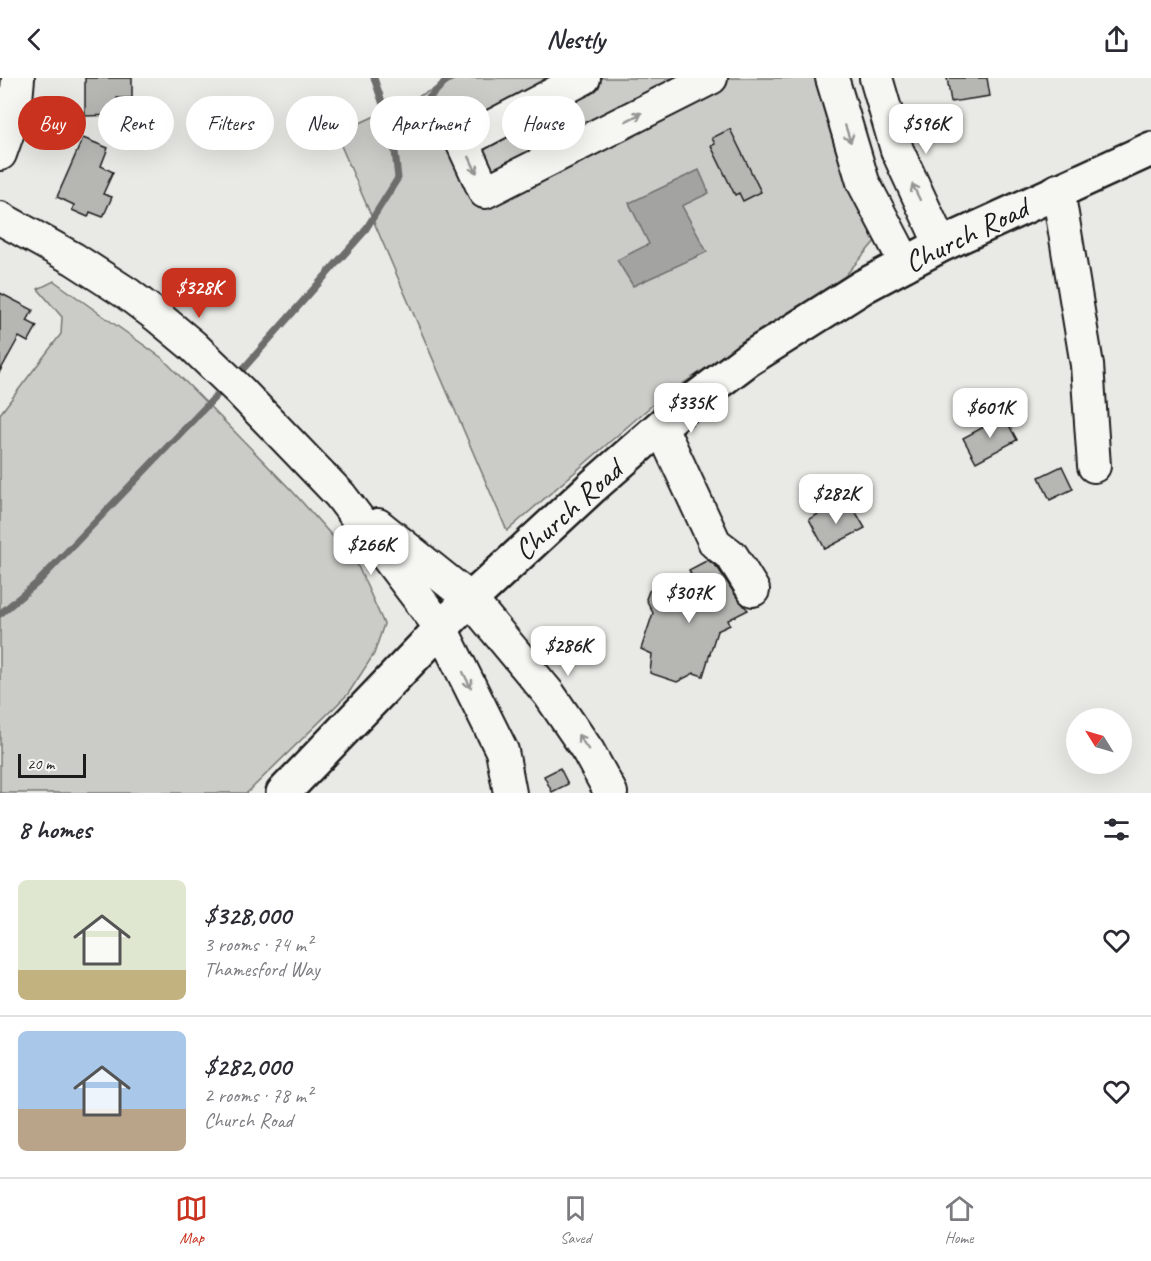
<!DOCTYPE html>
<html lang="en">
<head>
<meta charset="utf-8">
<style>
	body { margin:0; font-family:Caveat,sans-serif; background:#f2f2f3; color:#2b2b33; height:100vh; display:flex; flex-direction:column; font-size:22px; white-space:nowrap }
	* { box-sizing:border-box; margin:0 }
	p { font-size:20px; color:#7c7c81 }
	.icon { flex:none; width:33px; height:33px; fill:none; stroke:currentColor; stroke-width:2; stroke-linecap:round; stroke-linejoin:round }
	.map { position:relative; height:715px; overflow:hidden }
	.details { display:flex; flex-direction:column; background:#fff; flex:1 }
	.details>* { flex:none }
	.hud { position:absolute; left:18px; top:18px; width:600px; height:54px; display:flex; gap:12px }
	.needle { width:39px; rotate:307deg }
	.tools { position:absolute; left:1066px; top:630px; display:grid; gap:12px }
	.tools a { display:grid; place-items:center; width:66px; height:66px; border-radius:50%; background:#fff; box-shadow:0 6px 24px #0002; font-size:30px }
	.scale { position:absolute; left:18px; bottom:15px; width:68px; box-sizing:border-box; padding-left:6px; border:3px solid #1c1c1c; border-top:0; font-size:16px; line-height:21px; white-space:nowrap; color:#1c1c1c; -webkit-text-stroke:4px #f6f6f2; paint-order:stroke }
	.price { position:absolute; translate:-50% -51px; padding:0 14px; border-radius:12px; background:#fff; color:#222; font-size:20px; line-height:39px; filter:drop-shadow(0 2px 3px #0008) }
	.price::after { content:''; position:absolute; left:50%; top:36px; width:18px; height:14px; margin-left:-9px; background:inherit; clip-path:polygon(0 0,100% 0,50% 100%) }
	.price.current { background:#c8321e; color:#fff }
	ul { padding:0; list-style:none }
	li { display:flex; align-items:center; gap:18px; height:150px; padding:0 18px }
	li+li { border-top:2px solid #e1e1e2 }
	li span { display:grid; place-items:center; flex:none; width:168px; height:120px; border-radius:9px; color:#555 }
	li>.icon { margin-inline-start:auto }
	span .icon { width:72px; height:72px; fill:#fffc; stroke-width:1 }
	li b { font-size:26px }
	h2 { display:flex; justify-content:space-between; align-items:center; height:72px; padding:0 18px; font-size:26px }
	.pill { padding:0 21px; border-radius:27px; background:#fff; box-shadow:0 6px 24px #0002; font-size:21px; line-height:54px }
	.pill.current { background:#c8321e; color:#fff }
	header { display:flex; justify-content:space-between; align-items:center; height:78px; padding:0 18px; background:#fff; font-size:27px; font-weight:600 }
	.menu { display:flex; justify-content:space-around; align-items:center; height:84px; border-top:2px solid #e1e1e2; background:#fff; font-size:16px; color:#7c7c81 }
	.menu a { display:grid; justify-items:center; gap:3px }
	.menu .current { color:#c8321e }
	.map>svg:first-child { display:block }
	.green { fill:#cbcbc7; stroke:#747472; stroke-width:1.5 }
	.water { fill:#a3a3a1; stroke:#6d6d6c; stroke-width:1.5 }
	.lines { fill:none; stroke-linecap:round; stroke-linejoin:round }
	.stream { stroke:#6d6d6c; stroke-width:7 }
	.building { fill:#b6b6b3; stroke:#1c1c1c; stroke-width:1.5 }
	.minor-casing { stroke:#1c1c1c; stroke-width:36 }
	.major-casing { stroke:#1c1c1c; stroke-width:38 }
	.minor { stroke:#f6f6f2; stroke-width:32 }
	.major { stroke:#f6f6f2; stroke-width:33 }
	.oneway { stroke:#949492 }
	.labels { text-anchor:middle; stroke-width:4.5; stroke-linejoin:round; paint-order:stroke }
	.street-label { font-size:30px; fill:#1c1c1c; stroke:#f6f6f2 }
</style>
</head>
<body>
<header><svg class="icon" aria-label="back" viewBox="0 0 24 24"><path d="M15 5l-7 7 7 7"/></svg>Nestly<svg class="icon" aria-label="share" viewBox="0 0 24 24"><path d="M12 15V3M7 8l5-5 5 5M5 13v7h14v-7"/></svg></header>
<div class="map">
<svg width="1151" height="715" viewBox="0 0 1151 715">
	<rect width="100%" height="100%" fill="#e9e9e5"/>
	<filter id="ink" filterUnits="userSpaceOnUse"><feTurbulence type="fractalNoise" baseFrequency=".0167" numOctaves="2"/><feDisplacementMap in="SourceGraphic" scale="12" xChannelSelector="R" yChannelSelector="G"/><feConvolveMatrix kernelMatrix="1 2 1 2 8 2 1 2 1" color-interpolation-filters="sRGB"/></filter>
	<g filter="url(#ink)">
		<!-- green -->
		<g class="green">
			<path d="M458,0H821L876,162L845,198L658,322L507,453L336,56Z"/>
			<path d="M54,203L162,280L234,353L294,415L357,486L384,546L374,576L348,616L247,715H0V336L61,256L62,239L38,211Z"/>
		</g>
		<!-- water -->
		<path class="water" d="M699,92L709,115L682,128L707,174L633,208L617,182L649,166L629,125Z"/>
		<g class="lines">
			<!-- stream -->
			<g class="stream">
				<path d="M393,56L449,0"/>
				<path d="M243,291L364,154L398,100L393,56L374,0"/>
				<path d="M0,536L37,505L217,317"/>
			</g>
		</g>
		<!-- building -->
		<g class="building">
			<path d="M85,0H132V20H117V37L85,38Z"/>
			<path d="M947,0H987L990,18L951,24Z"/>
			<path d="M730,51L761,114L743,123L739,115L735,117L711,68L715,66L712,60Z"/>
			<path d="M83,60L108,70L101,88L113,94L103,116L112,119L103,139L90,134L88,139L72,132L74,127L57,119Z"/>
			<path d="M0,215L33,232L27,243L37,248L28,264L19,259L0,293Z"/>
			<path d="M1004,338L1017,362L976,384L963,360Z"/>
			<path d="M1062,388L1073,411L1050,422L1039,399Z"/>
			<path d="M851,426L865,450L825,471L809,441L832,429L835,434Z"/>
			<path d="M708,482L718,490L738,521L748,532L728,542L730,547L717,553L703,598L694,595L677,604L650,595L652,576L641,571L653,535L646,521L649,513L657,509L705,525L689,492Z"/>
			<path d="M560,690L568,706L552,714L544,698Z"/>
		</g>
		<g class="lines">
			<defs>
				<g id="minor">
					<path d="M584,0L462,64L485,114L711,0"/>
					<path d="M832,0L863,104L906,186"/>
					<path d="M876,0L897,72L941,167"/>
					<path d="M0,76L15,34L18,0"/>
					<path d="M1058,112L1087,287L1094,388"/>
					<path d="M0,140L74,181L128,216L157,238L192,267L240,313L340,417L441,550L502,673L510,715"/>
					<path d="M661,349L715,465L732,478L753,512"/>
					<path d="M378,447L470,521L549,616L588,673L611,715"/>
				</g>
				<path id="major" d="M283,715L455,536L592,409L674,337L747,282L864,208L941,167L1151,71"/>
			</defs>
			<!-- minor casing -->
			<use href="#minor" class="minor-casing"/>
			<!-- major casing -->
			<use href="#major" class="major-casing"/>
			<!-- minor -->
			<use href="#minor" class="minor"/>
			<!-- major -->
			<use href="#major" class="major"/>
		</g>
		<!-- one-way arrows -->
		<defs><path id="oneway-shaft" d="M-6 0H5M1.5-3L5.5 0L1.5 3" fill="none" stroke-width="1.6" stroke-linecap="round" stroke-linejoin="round" transform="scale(1.5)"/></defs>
		<g class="oneway">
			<use href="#oneway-shaft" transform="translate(634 39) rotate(-27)"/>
			<use href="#oneway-shaft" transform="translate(848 56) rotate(72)"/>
			<use href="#oneway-shaft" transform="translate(473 87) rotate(65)"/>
			<use href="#oneway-shaft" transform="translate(916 114) rotate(-116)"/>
			<use href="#oneway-shaft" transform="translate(467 602) rotate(64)"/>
			<use href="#oneway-shaft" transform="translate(583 664) rotate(-125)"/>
		</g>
	</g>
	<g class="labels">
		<!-- street labels -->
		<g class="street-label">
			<text transform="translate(966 157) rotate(-26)" y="10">Church Road</text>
			<text transform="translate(568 432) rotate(-42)" y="10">Church Road</text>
		</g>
	</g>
</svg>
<div class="tools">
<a><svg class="needle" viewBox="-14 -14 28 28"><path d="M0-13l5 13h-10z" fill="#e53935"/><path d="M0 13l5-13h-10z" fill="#7c7c81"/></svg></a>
</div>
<div class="scale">20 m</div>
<b class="price" style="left:926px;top:77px">$596K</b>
<b class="price current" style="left:199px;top:241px">$328K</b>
<b class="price" style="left:691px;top:356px">$335K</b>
<b class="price" style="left:990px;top:361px">$601K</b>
<b class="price" style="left:836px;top:447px">$282K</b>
<b class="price" style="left:371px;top:498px">$266K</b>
<b class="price" style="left:689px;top:546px">$307K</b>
<b class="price" style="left:568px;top:599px">$286K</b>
<div class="hud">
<a class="pill current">Buy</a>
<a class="pill">Rent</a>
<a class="pill">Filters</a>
<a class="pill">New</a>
<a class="pill">Apartment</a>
<a class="pill">House</a>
</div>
</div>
<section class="details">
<h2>8 homes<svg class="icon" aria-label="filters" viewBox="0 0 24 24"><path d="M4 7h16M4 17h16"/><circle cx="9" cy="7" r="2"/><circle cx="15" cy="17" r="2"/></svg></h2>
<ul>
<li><span style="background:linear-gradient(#dfe7d0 75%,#c2b280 0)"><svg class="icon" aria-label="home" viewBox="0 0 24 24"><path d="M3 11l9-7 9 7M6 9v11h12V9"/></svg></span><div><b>$328,000</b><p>3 rooms · 74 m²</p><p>Thamesford Way</p></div><svg class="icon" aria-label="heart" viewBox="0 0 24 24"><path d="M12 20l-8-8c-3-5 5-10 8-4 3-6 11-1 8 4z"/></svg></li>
<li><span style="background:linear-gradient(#a9c7e8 65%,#b9a48a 0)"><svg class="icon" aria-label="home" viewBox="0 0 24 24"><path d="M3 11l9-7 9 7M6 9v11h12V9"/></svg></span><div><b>$282,000</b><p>2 rooms · 78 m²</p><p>Church Road</p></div><svg class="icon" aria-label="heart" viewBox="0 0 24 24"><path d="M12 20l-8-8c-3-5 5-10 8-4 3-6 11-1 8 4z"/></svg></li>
</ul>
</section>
<nav class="menu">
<a class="current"><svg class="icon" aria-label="map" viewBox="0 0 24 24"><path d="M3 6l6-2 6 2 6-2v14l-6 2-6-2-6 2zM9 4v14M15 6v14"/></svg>Map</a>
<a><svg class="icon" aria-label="saved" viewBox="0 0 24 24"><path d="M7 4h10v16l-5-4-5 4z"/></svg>Saved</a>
<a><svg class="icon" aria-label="home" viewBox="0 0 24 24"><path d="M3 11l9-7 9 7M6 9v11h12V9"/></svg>Home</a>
</nav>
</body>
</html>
